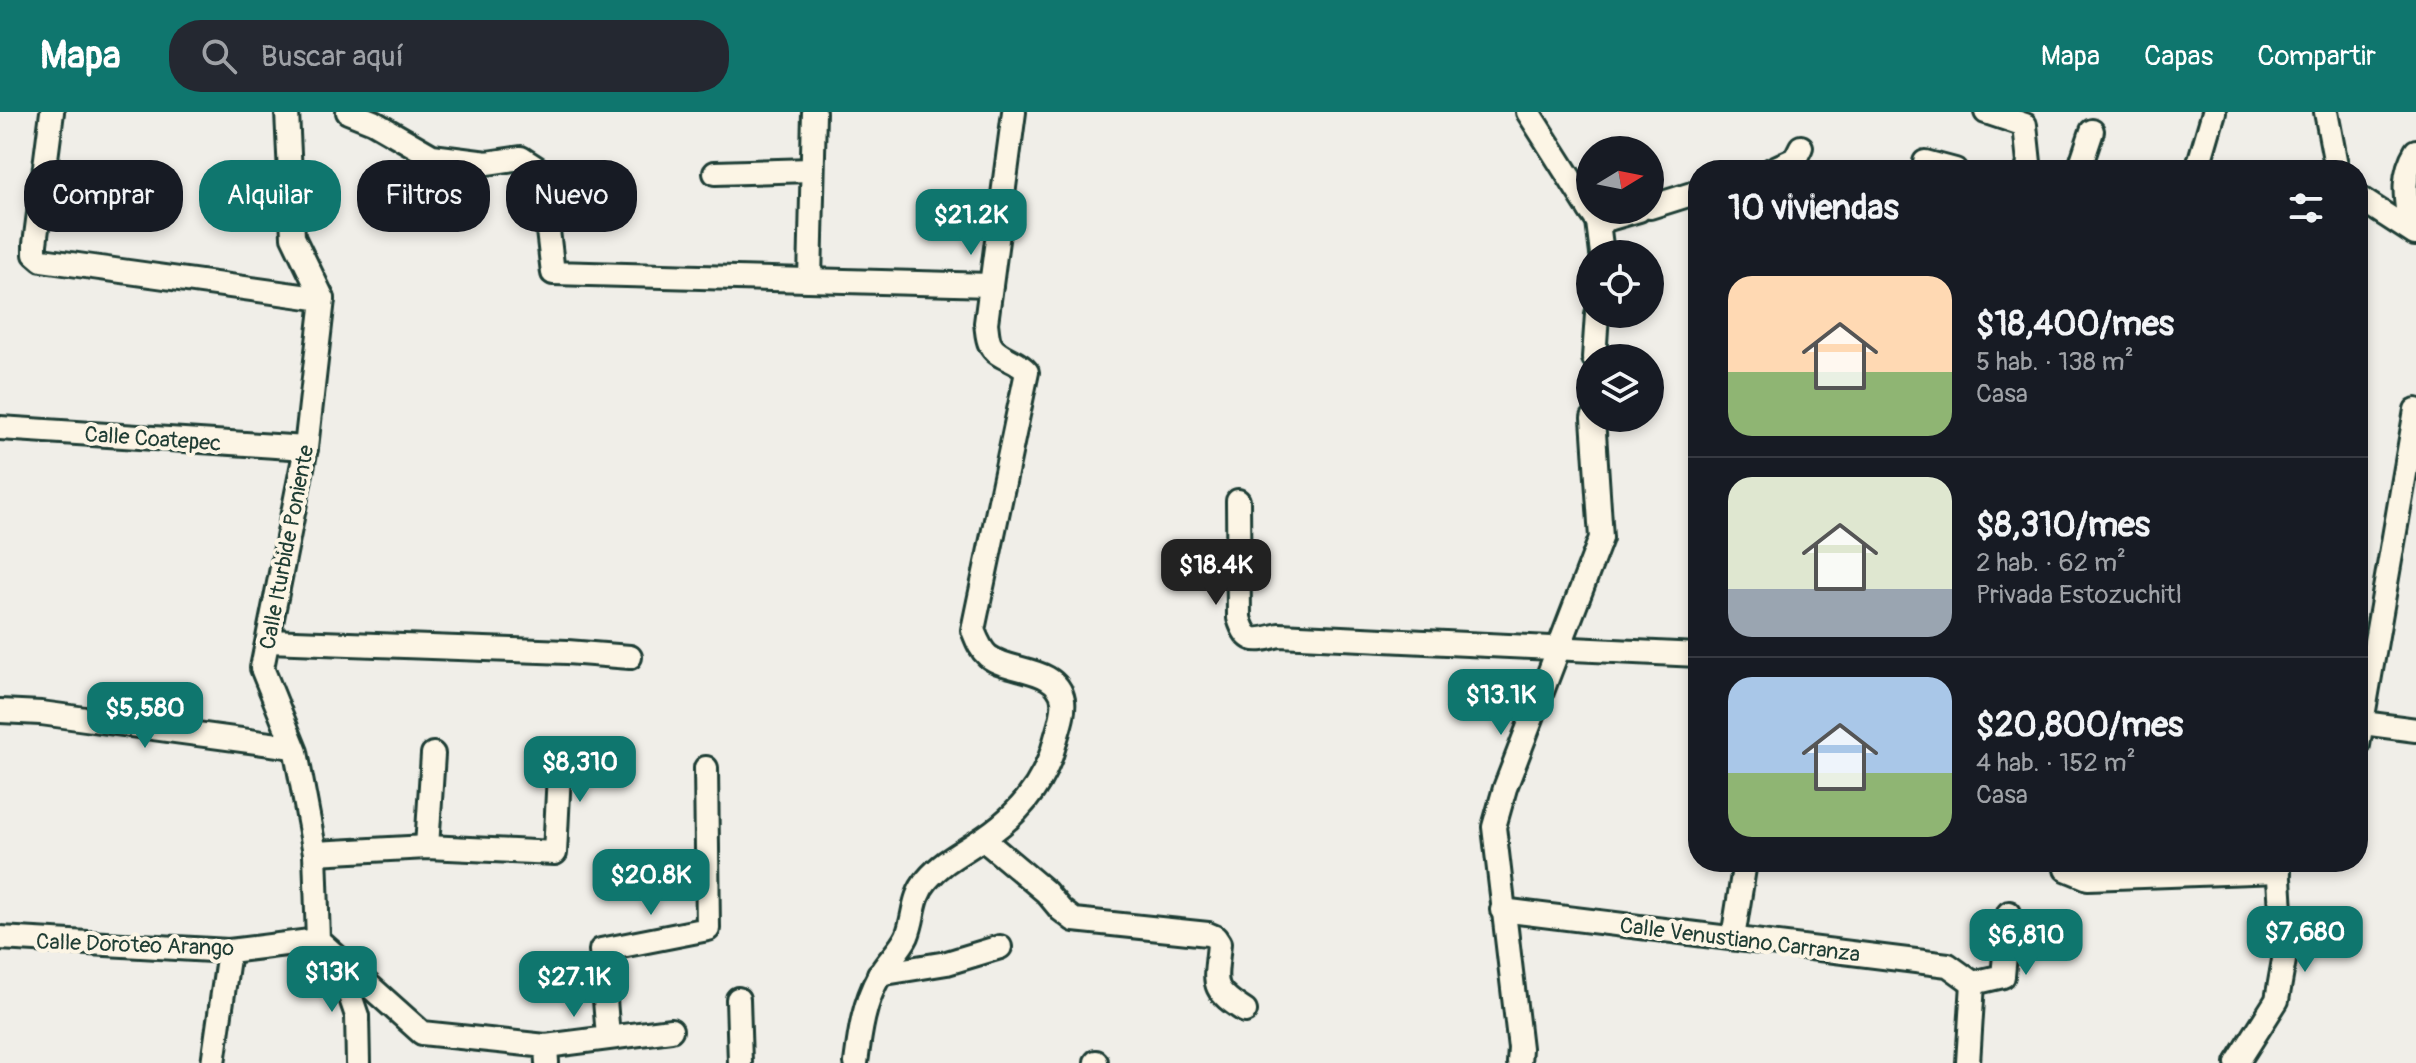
<!DOCTYPE html>
<html lang="es">
<head>
<meta charset="utf-8">
<style>
	body { margin:0; font-family:Pangolin,sans-serif; background:#242831; color:#f1f3f6; height:100vh; display:flex; flex-direction:column; font-size:30px; white-space:nowrap }
	* { box-sizing:border-box; margin:0 }
	p { font-size:26px; color:#9ea1a6 }
	.icon { flex:none; width:44px; height:44px; fill:none; stroke:currentColor; stroke-width:2; stroke-linecap:round; stroke-linejoin:round }
	.map { position:relative; flex:1; overflow:hidden }
	.details { position:absolute; left:1688px; top:48px; width:680px; height:712px; display:flex; flex-direction:column; background:#171b24; border-radius:32px; box-shadow:0 4px 12px #0003 }
	.details>* { flex:none }
	.banner { position:absolute; left:24px; top:48px; width:760px; height:72px; display:flex; gap:16px }
	.needle { width:52px; rotate:80deg }
	.tools { position:absolute; left:1576px; top:24px; display:grid; gap:16px }
	.tools a { display:grid; place-items:center; width:88px; height:88px; border-radius:50%; background:#171b24; box-shadow:0 4px 12px #0003; font-size:40px }
	.price { position:absolute; translate:-50% -68px; padding:0 18px; border-radius:16px; background:#0f766e; color:#fff; font-size:26px; line-height:52px; filter:drop-shadow(0 2px 4px #0008) }
	.price::after { content:''; position:absolute; left:50%; top:48px; width:24px; height:18px; margin-left:-12px; background:inherit; clip-path:polygon(0 0,100% 0,50% 100%) }
	.price.current { background:#222; color:#fff }
	ul { padding:0; list-style:none }
	li { display:flex; align-items:center; gap:24px; height:200px; padding:0 40px }
	li+li { border-top:2px solid #363941 }
	li span { display:grid; place-items:center; flex:none; width:224px; height:160px; border-radius:24px; color:#555 }
	li>.icon { margin-inline-start:auto }
	span .icon { width:96px; height:96px; fill:#fffc; stroke-width:1 }
	li b { font-size:34px }
	h2 { display:flex; justify-content:space-between; align-items:center; height:96px; padding:0 40px; font-size:34px }
	.tag { padding:0 28px; border-radius:32px; background:#171b24; box-shadow:0 4px 12px #0003; font-size:28px; line-height:72px }
	.tag.current { background:#0f766e; color:#fff }
	header { display:flex; align-items:center; gap:48px; box-sizing:border-box; height:112px; padding:0 40px; background:#0f766e; color:#fff }
	header strong { font-size:38px }
	nav { display:flex; gap:44px; margin-inline-start:auto; font-size:28px }
	.search { width:560px; height:72px; background:#242831; display:flex; align-items:center; gap:20px; box-sizing:border-box; padding:0 28px; border-radius:32px; color:#9ea1a6; font-size:30px }
	.map>svg:first-child { display:block }
	.lines { fill:none; stroke-linecap:round; stroke-linejoin:round }
	.minor-casing { stroke:#1f3d34; stroke-width:28 }
	.minor { stroke:#fcf5e5; stroke-width:22 }
	.labels { text-anchor:middle; stroke-width:8; stroke-linejoin:round; paint-order:stroke }
	.street-label { font-size:22px; fill:#1f3d34; stroke:#fcf5e5 }
</style>
</head>
<body>
<header>
<strong>Mapa</strong>
<div class="search"><svg class="icon" aria-label="search" viewBox="0 0 24 24"><circle cx="10" cy="10" r="6"/><path d="M15 15l6 6"/></svg>Buscar aquí</div>
<nav><a>Mapa</a><a>Capas</a><a>Compartir</a></nav>
</header>
<div class="map">
<svg width="2416" height="951" viewBox="0 0 2416 951">
	<rect width="100%" height="100%" fill="#f0eee8"/>
	<filter id="ink" filterUnits="userSpaceOnUse"><feTurbulence type="fractalNoise" baseFrequency=".0125" numOctaves="2"/><feDisplacementMap in="SourceGraphic" scale="16" xChannelSelector="R" yChannelSelector="G"/><feConvolveMatrix kernelMatrix="1 2 1 2 8 2 1 2 1" color-interpolation-filters="sRGB"/></filter>
	<g filter="url(#ink)">
		<g class="lines">
			<defs>
				<g id="minor">
					<path d="M52,0L35,132V142L42,148L323,187"/>
					<path d="M287,0L293,125L323,187L306,336L262,556L296,640L315,741L318,828L422,921L546,934L547,951"/>
					<path d="M348,0L373,10L432,44L487,51L521,46L541,59L553,161L991,173"/>
					<path d="M1528,0L1590,98"/>
					<path d="M1986,0L2025,13L2029,51L2027,58"/>
					<path d="M2326,0L2337,58"/>
					<path d="M1925,50L1955,58"/>
					<path d="M1771,58L1795,47L1801,35"/>
					<path d="M2079,58L2092,19"/>
					<path d="M2197,58L2214,0"/>
					<path d="M715,61L811,58"/>
					<path d="M2358,85L2415,122"/>
					<path d="M1650,95L1698,80"/>
					<path d="M1590,98L1598,110L1602,142"/>
					<path d="M1598,110L1639,98"/>
					<path d="M2410,118C2406,89 2400,65 2416,39"/>
					<path d="M810,168L814,0"/>
					<path d="M1594,246L1597,202"/>
					<path d="M0,316L306,336"/>
					<path d="M1238,389L1239,506C1247,533 1256,529 1279,523L1698,543"/>
					<path d="M268,529L567,540L630,545"/>
					<path d="M0,599L41,601L293,635"/>
					<path d="M2363,611L2416,618"/>
					<path d="M2358,633L2416,298"/>
					<path d="M983,727L1046,780L1061,798L1074,808L1208,822L1215,825L1219,831C1216,872 1208,875 1245,899"/>
					<path d="M427,735L433,642"/>
					<path d="M315,741L427,735L555,741L560,641"/>
					<path d="M2065,750L2066,757L2088,766L2279,759"/>
					<path d="M1502,798L1948,853L1973,871"/>
					<path d="M0,826L229,839L318,828"/>
					<path d="M1733,826L1745,750"/>
					<path d="M339,851L357,904L358,951"/>
					<path d="M879,862L947,851L1000,835"/>
					<path d="M1973,871L2003,864L2009,801"/>
					<path d="M738,887L740,951"/>
					<path d="M608,925L601,838L708,817L706,656"/>
					<path d="M546,934L671,918"/>
					<path d="M1096,950V951"/>
					<path d="M213,951L229,839"/>
					<path d="M856,951C860,920 864,891 879,864C886,850 900,839 907,824C915,805 912,785 927,768C943,749 965,739 985,725C1019,702 1045,670 1055,630C1058,618 1065,601 1063,588C1057,554 1009,561 988,544C980,537 977,528 973,518L1027,260C1017,247 997,247 990,232C987,226 987,217 986,211L1014,0"/>
					<path d="M1519,951L1520,936L1494,715L1505,676L1601,426L1593,306"/>
					<path d="M1968,951L1973,871"/>
					<path d="M2237,951L2277,888L2284,848L2278,750"/>
				</g>
			</defs>
			<!-- minor casing -->
			<use href="#minor" class="minor-casing"/>
			<!-- minor -->
			<use href="#minor" class="minor"/>
		</g>
	</g>
	<g class="labels">
		<!-- street labels -->
		<g class="street-label">
			<text transform="translate(153 326) rotate(4)" y="8">Calle Coatepec</text>
			<text transform="translate(286 435) rotate(-79)" y="8">Calle Iturbide Poniente</text>
			<text transform="translate(1740 827) rotate(7)" y="8">Calle Venustiano Carranza</text>
			<text transform="translate(135 832) rotate(2)" y="8">Calle Doroteo Arango</text>
		</g>
	</g>
</svg>
<div class="tools">
<a><svg class="needle" viewBox="-14 -14 28 28"><path d="M0-13l5 13h-10z" fill="#e53935"/><path d="M0 13l5-13h-10z" fill="#9ea1a6"/></svg></a>
<a><svg class="icon" aria-label="locate" viewBox="0 0 24 24"><circle cx="12" cy="12" r="6"/><path d="M12 2v4M12 18v4M2 12h4M18 12h4"/></svg></a>
<a><svg class="icon" aria-label="layers" viewBox="0 0 24 24"><path d="M12 4l9 5-9 5-9-5zM3 14l9 5 9-5"/></svg></a>
</div>
<b class="price" style="left:971px;top:145px">$21.2K</b>
<b class="price current" style="left:1216px;top:495px">$18.4K</b>
<b class="price" style="left:1501px;top:625px">$13.1K</b>
<b class="price" style="left:145px;top:638px">$5,580</b>
<b class="price" style="left:580px;top:692px">$8,310</b>
<b class="price" style="left:651px;top:805px">$20.8K</b>
<b class="price" style="left:2305px;top:862px">$7,680</b>
<b class="price" style="left:2026px;top:865px">$6,810</b>
<b class="price" style="left:332px;top:902px">$13K</b>
<b class="price" style="left:574px;top:907px">$27.1K</b>
<div class="banner">
<a class="tag">Comprar</a>
<a class="tag current">Alquilar</a>
<a class="tag">Filtros</a>
<a class="tag">Nuevo</a>
</div>
<section class="details">
<h2>10 viviendas<svg class="icon" aria-label="filters" viewBox="0 0 24 24"><path d="M4 7h16M4 17h16"/><circle cx="9" cy="7" r="2"/><circle cx="15" cy="17" r="2"/></svg></h2>
<ul>
<li><span style="background:linear-gradient(#ffd9b3 60%,#8fb573 0)"><svg class="icon" aria-label="home" viewBox="0 0 24 24"><path d="M3 11l9-7 9 7M6 9v11h12V9"/></svg></span><div><b>$18,400/mes</b><p>5 hab. · 138 m²</p><p>Casa</p></div></li>
<li><span style="background:linear-gradient(#dfe7d0 70%,#9aa5b1 0)"><svg class="icon" aria-label="home" viewBox="0 0 24 24"><path d="M3 11l9-7 9 7M6 9v11h12V9"/></svg></span><div><b>$8,310/mes</b><p>2 hab. · 62 m²</p><p>Privada Estozuchitl</p></div></li>
<li><span style="background:linear-gradient(#a9c7e8 60%,#8fb573 0)"><svg class="icon" aria-label="home" viewBox="0 0 24 24"><path d="M3 11l9-7 9 7M6 9v11h12V9"/></svg></span><div><b>$20,800/mes</b><p>4 hab. · 152 m²</p><p>Casa</p></div></li>
</ul>
</section>
</div>
</body>
</html>
